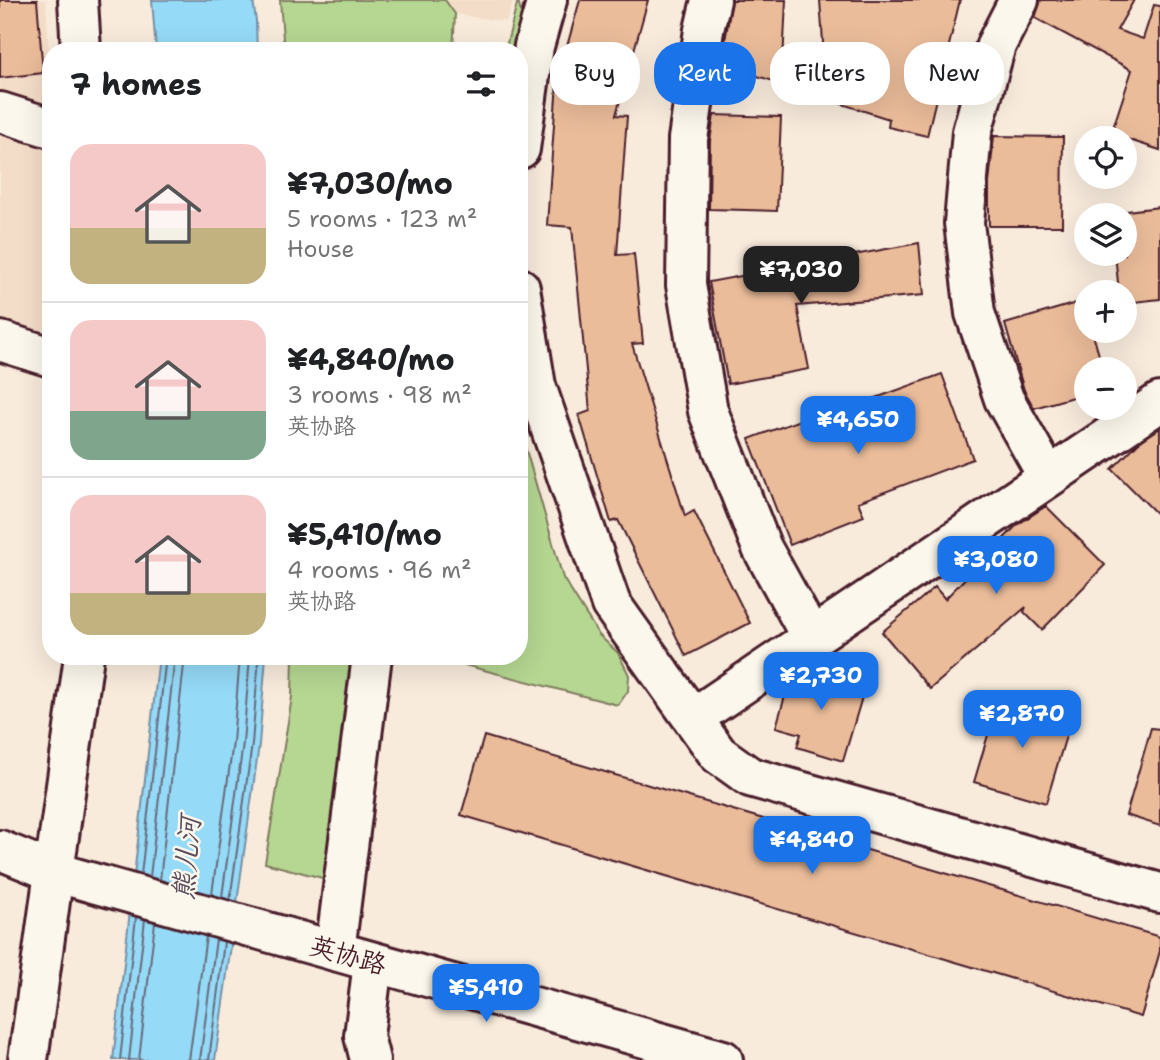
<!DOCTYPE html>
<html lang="en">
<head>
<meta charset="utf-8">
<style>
	body { margin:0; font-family:"Shantell Sans","LXGW WenKai TC",sans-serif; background:#f6f6f6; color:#202124; height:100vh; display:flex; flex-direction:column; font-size:26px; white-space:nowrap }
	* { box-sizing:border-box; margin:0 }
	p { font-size:23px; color:#757577 }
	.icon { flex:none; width:38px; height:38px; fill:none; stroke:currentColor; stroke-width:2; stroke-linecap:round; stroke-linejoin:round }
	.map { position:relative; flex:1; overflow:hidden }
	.sheet { position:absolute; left:42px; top:42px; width:486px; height:623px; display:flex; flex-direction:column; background:#fff; border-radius:28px; box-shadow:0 7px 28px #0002 }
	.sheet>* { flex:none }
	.top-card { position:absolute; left:550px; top:42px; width:504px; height:63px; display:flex; gap:14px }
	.fabs { position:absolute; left:1074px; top:126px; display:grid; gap:14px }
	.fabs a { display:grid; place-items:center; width:63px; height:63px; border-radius:50%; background:#fff; box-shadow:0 7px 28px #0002; font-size:35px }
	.price { position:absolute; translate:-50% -60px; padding:0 16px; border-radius:14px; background:#1a73e8; color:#fff; font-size:23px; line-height:46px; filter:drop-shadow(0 2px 4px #0008) }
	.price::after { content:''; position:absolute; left:50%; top:42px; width:21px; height:16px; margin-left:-10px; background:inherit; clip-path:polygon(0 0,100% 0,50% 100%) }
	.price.on { background:#222; color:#fff }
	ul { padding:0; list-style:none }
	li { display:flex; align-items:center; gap:21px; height:175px; padding:0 28px }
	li+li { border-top:2px solid #e0e0e0 }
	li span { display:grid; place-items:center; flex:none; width:196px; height:140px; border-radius:21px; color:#555 }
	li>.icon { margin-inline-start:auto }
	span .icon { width:84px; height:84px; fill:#fffc; stroke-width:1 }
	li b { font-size:30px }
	h2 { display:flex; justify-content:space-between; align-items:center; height:84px; padding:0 28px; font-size:30px }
	.chip { padding:0 24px; border-radius:28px; background:#fff; box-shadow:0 7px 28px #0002; font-size:24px; line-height:63px }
	.chip.on { background:#1a73e8; color:#fff }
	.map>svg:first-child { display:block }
	.built { fill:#f4ddc8 }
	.green { fill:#b5d792; stroke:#807b5e; stroke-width:2 }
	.water { fill:#95daf7; stroke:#778fa5; stroke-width:2 }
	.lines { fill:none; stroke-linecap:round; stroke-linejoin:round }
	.shore { stroke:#686a7d; stroke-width:2 }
	.building { fill:#eabc9a; stroke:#4a1f2b; stroke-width:2 }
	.minor-casing { stroke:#4a1f2b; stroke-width:44 }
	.minor { stroke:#fbf7ec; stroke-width:38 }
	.labels { text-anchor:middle; stroke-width:5; stroke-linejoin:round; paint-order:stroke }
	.street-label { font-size:26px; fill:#4a1f2b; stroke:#fbf7ec }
	.water-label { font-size:28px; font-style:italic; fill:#5d4e5e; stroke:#fbf7ec }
</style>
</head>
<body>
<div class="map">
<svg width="1160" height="1060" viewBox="0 0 1160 1060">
	<rect width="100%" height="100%" fill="#f8ebdc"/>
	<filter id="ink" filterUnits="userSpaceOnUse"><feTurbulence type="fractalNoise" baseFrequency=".0143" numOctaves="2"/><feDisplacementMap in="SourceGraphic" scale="14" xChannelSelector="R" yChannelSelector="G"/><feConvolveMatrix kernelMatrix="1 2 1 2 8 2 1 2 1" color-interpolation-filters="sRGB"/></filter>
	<g filter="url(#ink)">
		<!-- built -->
		<g class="built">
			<path d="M0,0H46L51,91V338L0,322Z"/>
			<path d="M445,0H514L506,22L455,14Z"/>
		</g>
		<!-- green -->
		<g class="green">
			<path d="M280,0H445L455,14L453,51H284Z"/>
			<path d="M518,0L524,26L520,51H505Z"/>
			<path d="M520,429L563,578L599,635L618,653L629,675L628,691L618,705L430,656H520Z"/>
			<path d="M293,656H361L330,880L265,863L292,697Z"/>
		</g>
		<!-- water -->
		<g class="water">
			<path d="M152,0H253L256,21L257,51H156Z"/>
			<path d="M159,656H266L259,745L215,1060H113Z"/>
		</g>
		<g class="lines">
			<!-- shore -->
			<g class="shore">
				<path d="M141,875L166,656"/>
				<path d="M150,877L175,656"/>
				<path d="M160,880L185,656"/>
				<path d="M212,894L233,742L240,656"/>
				<path d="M222,897L243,743L250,656"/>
				<path d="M230,900L252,744L259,656"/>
				<path d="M120,1060L136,917"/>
				<path d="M129,1060L145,919"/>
				<path d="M139,1060L155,922"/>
				<path d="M189,1060L206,936"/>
				<path d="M200,1060L216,939"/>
				<path d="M209,1060L224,942"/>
			</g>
		</g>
		<!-- building -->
		<g class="building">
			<path d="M0,0H37L43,73L0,78Z"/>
			<path d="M580,0H648L616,115L627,116L617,255L634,254L643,343L632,344L685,516L694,511L750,623L686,656L618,520L611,522L579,415L590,411L572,227L547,225L557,82Z"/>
			<path d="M732,0H786L782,84L721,64Z"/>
			<path d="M820,0H960L927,136L888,127L889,119L827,99Z"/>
			<path d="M1041,0H1134L1117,30L1143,39L1154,5L1160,6V150L1111,134L1132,70L1035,18Z"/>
			<path d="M714,115L781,117L777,211L709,209L710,141Z"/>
			<path d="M994,136L1063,137L1062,226H989V183Z"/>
			<path d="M1160,207V299L1125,303V292H1119L1115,254H1125V215H1111V213Z"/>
			<path d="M919,243L924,295L797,306L809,369L728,384L709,282Z"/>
			<path d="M1083,301L1087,314V331H1092L1103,369H1087V393L1034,408L1024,390L1005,324Z"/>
			<path d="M942,374L973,459L858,502L864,516L790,545L749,439L824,411L826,416Z"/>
			<path d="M1160,428V517L1112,469L1138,443Z"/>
			<path d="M1046,506L1105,565L1042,630L1024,612L1026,607L930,689L882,632L935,587L945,599L1017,525Z"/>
			<path d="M805,669L865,687L843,761L797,747L801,734L776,727L790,679Z"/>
			<path d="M999,698L1071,719L1046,803L974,782Z"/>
			<path d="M1151,728L1160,729V826L1126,815Z"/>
			<path d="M484,736L1160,937V951L1141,1017L461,815Z"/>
		</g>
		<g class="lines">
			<defs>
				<g id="minor">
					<path d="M78,0L81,51"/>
					<path d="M711,0L704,30L688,139L686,285L708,411L762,548L811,637"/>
					<path d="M1019,0L996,45L972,132L964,223L975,313L1004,399L1048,477"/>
					<path d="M0,112L51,128"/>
					<path d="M520,149L534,46L547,0"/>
					<path d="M520,288L536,386L611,604L718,754L750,777L1160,893"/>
					<path d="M0,341L51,357"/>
					<path d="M693,718L1160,402"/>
					<path d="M0,850L54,872L723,1060"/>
					<path d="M335,951L372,656"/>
					<path d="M28,1060L84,656"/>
					<path d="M370,1060L364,1036L373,962"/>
				</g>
			</defs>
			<!-- minor casing -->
			<use href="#minor" class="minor-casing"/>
			<!-- minor -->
			<use href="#minor" class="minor"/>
		</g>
	</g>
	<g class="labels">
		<!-- street labels -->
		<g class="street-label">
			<text transform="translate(348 955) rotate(16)" y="9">英协路</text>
		</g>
		<!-- water labels -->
		<g class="water-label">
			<text transform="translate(186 858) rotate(-85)" y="10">熊儿河</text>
		</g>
	</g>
</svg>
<div class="fabs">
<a><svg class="icon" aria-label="locate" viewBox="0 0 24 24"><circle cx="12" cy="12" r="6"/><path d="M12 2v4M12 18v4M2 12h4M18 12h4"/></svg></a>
<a><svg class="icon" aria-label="layers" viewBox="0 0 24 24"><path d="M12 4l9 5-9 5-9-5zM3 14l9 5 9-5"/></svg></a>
<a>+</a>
<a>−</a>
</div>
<b class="price on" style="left:801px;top:306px">¥7,030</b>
<b class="price" style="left:858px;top:456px">¥4,650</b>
<b class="price" style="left:996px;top:596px">¥3,080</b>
<b class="price" style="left:821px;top:712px">¥2,730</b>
<b class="price" style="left:1022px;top:750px">¥2,870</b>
<b class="price" style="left:812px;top:876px">¥4,840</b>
<b class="price" style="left:486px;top:1024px">¥5,410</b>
<div class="top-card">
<a class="chip">Buy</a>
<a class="chip on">Rent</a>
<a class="chip">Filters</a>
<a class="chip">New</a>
</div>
<section class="sheet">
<h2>7 homes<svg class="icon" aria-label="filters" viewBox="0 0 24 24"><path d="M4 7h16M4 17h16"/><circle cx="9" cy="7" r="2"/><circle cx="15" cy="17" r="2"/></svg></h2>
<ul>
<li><span style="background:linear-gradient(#f6c9c9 60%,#c2b280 0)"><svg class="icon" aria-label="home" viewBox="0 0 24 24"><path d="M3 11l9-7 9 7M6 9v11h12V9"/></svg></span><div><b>¥7,030/mo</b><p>5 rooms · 123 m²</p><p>House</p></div></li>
<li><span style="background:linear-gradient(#f6c9c9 65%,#7fa58c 0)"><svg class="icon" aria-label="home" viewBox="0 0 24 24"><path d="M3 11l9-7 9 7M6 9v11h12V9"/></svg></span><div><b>¥4,840/mo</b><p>3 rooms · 98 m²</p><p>英协路</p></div></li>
<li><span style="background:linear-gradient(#f6c9c9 70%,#c2b280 0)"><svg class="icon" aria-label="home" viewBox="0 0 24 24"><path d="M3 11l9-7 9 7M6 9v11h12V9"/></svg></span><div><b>¥5,410/mo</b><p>4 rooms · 96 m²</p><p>英协路</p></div></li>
</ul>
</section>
</div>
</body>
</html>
